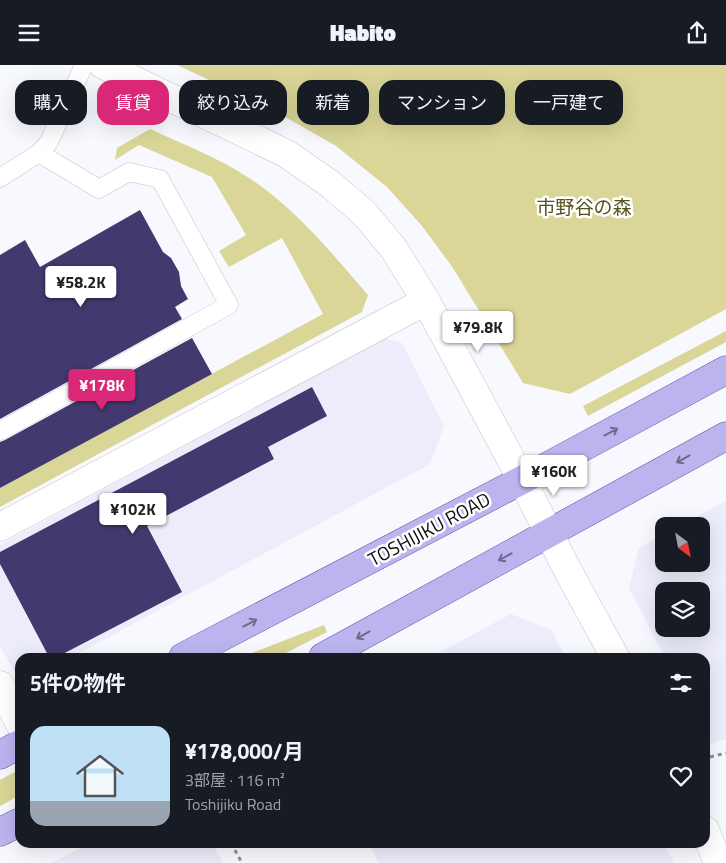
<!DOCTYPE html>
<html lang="ja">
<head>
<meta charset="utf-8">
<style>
	body { margin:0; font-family:"Titillium Web","Noto Sans JP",sans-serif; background:#242831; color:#f1f3f6; height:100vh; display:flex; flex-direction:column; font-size:19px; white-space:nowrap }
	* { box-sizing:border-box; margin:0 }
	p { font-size:16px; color:#9ea1a6 }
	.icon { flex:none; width:28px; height:28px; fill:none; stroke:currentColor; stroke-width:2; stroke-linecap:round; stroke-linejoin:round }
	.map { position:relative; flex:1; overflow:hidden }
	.side { position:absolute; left:15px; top:588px; width:695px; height:195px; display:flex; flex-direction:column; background:#171b24; border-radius:15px; box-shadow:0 5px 20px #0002 }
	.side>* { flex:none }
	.banner { position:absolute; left:15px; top:15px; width:696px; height:45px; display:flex; gap:10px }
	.needle { width:32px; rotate:148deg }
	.buttons { position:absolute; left:655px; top:452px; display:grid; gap:10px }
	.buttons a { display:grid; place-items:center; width:55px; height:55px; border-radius:10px; background:#171b24; box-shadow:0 5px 20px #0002; font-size:25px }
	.price { position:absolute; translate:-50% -42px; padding:0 11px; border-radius:5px; background:#fff; color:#222; font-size:16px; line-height:32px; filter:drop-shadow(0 1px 2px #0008) }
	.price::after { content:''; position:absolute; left:50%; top:30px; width:15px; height:11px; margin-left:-8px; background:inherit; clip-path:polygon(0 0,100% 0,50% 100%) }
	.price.on { background:#db2777; color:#fff }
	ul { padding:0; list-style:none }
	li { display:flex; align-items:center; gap:15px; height:125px; padding:0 15px }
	li span { display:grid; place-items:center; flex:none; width:140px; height:100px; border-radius:15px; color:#555 }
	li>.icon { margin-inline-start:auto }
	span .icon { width:60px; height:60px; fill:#fffc; stroke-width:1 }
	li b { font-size:21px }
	h2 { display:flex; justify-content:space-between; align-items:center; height:60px; padding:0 15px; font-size:21px }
	.pill { padding:0 18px; border-radius:15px; background:#171b24; box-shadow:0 5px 20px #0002; font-size:18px; line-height:45px }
	.pill.on { background:#db2777; color:#fff }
	header { display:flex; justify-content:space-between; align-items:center; height:65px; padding:0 15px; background:#171b24; font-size:22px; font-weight:800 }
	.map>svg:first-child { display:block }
	.built { fill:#ececfa; fill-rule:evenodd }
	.green { fill:#dad697 }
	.building { fill:#423a6f }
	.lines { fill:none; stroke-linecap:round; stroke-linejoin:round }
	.service-casing { stroke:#c4c3ca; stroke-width:19 }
	.minor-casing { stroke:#c4c3ca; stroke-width:29 }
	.tertiary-casing { stroke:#c4c3ca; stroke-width:29 }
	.primary-casing { stroke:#625999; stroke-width:29 }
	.path { stroke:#8e8e93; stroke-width:3; stroke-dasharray:4 4; stroke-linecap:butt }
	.service { stroke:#fff; stroke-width:18 }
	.minor { stroke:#fff; stroke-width:28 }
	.tertiary { stroke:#fff; stroke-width:28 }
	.primary { stroke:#bcb4ef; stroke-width:28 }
	.oneway { stroke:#6d698a }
	.labels { text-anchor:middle; stroke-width:5; stroke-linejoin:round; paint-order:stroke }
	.park-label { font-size:19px; fill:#57521f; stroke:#fff }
	.street-label { font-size:19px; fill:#0d0d0f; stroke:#fff }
</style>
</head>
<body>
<header><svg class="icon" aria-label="menu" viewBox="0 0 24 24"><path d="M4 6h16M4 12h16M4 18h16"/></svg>Habito<svg class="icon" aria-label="share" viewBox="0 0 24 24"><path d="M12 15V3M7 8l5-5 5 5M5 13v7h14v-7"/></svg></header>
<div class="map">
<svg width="726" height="798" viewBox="0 0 726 798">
	<rect width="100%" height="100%" fill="#f8f8ff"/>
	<!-- built -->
	<g class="built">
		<path d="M385,273L402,278L444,361L430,399L72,592H20V612L16,610L0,581V480Z"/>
		<path d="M726,436V674L709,679L705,670V592H665L629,523L639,483L664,469V499H701V461H679ZM664,526H701V564H664Z"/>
		<path d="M511,549L551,565L566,592H431Z"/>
		<path d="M91,778H212L223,798H52Z"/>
		<path d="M368,778H664L674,798H379Z"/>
	</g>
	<!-- green -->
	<g class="green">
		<path d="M177,0H726V244L570,329L523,318L453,203L422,161L387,122L336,81L273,45Z"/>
		<path d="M150,64C182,79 217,92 246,111C294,142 331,187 368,230L362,247L0,442V423L323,249L282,173L229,202L219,186L246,170L212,112L139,80L115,95L117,83Z"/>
		<path d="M726,266V277L588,351L583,341Z"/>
		<path d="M324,560L327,567L278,592H242Z"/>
		<path d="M20,704V730L0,741V715Z"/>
	</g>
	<!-- building -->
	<g class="building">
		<path d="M140,145L163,187L171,193L179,207L181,221L188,234L175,242L182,254L0,354V190L25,175L40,202Z"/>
		<path d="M192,273L212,309L0,423V377L5,375Z"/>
		<path d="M312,322L327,351L268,382L274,394L147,461L182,527L57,592H49L0,499V487Z"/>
	</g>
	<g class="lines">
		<defs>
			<g id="service">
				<path d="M0,113L39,88L49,77L84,0"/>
				<path d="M0,366L229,240L160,114L129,107L99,124L39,88"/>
			</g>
			<g id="minor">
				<path d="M0,462L426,236"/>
				<path d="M0,620L20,659"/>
			</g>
			<g id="tertiary">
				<path d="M103,0L287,89L330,119L364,148L394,184L426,236L522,415L567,504L615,592"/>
				<path d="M705,765L718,798"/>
			</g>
			<g id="primary">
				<path d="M183,592L522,415L726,305"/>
				<path d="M323,592L726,371"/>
				<path d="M0,690L20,679"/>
				<path d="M0,767L20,757"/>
			</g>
		</defs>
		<!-- service casing -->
		<use href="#service" class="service-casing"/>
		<!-- minor casing -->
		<use href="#minor" class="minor-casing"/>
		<!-- tertiary casing -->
		<use href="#tertiary" class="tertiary-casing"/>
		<!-- primary casing -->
		<use href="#primary" class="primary-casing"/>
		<!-- path -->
		<g class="path">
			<path d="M710,692L726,688"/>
			<path d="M231,778L242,798"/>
		</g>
		<!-- service -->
		<use href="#service" class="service"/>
		<!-- minor -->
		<use href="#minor" class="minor"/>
		<!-- tertiary -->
		<use href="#tertiary" class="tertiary"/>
		<!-- primary -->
		<use href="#primary" class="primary"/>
	</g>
	<!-- one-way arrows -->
	<defs><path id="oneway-shaft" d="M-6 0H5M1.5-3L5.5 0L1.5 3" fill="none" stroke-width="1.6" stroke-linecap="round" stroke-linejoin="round" transform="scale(1.25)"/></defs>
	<g class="oneway">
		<use href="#oneway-shaft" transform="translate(611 367) rotate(-28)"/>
		<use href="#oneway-shaft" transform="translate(683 394) rotate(151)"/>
		<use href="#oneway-shaft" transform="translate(505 492) rotate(151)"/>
		<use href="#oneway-shaft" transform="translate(250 558) rotate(-28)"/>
		<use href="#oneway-shaft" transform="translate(363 570) rotate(151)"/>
	</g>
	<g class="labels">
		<!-- park labels -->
		<g class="park-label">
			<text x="584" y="149">市野谷の森</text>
		</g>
		<!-- street labels -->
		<g class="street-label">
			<text transform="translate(429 464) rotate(-28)" y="7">TOSHIJIKU ROAD</text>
		</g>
	</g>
</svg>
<div class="buttons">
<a><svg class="needle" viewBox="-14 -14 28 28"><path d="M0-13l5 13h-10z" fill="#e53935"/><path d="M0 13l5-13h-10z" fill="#9ea1a6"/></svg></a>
<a><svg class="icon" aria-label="layers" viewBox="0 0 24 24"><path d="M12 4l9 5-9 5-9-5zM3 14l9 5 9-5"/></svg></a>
</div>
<b class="price" style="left:81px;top:243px">¥58.2K</b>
<b class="price" style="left:478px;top:288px">¥79.8K</b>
<b class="price on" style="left:102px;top:346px">¥178K</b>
<b class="price" style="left:554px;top:432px">¥160K</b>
<b class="price" style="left:133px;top:470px">¥102K</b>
<div class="banner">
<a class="pill">購入</a>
<a class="pill on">賃貸</a>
<a class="pill">絞り込み</a>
<a class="pill">新着</a>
<a class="pill">マンション</a>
<a class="pill">一戸建て</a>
</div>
<section class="side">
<h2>5件の物件<svg class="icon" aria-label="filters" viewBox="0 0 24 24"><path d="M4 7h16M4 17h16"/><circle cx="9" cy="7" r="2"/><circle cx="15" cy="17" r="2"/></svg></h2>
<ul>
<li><span style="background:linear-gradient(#bfe0f5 75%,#9aa5b1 0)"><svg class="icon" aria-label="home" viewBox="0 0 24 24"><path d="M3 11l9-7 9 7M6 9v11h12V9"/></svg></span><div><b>¥178,000/月</b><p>3部屋 · 116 m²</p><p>Toshijiku Road</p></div><svg class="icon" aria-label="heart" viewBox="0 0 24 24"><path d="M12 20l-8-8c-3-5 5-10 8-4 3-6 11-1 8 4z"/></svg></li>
</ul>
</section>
</div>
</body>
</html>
